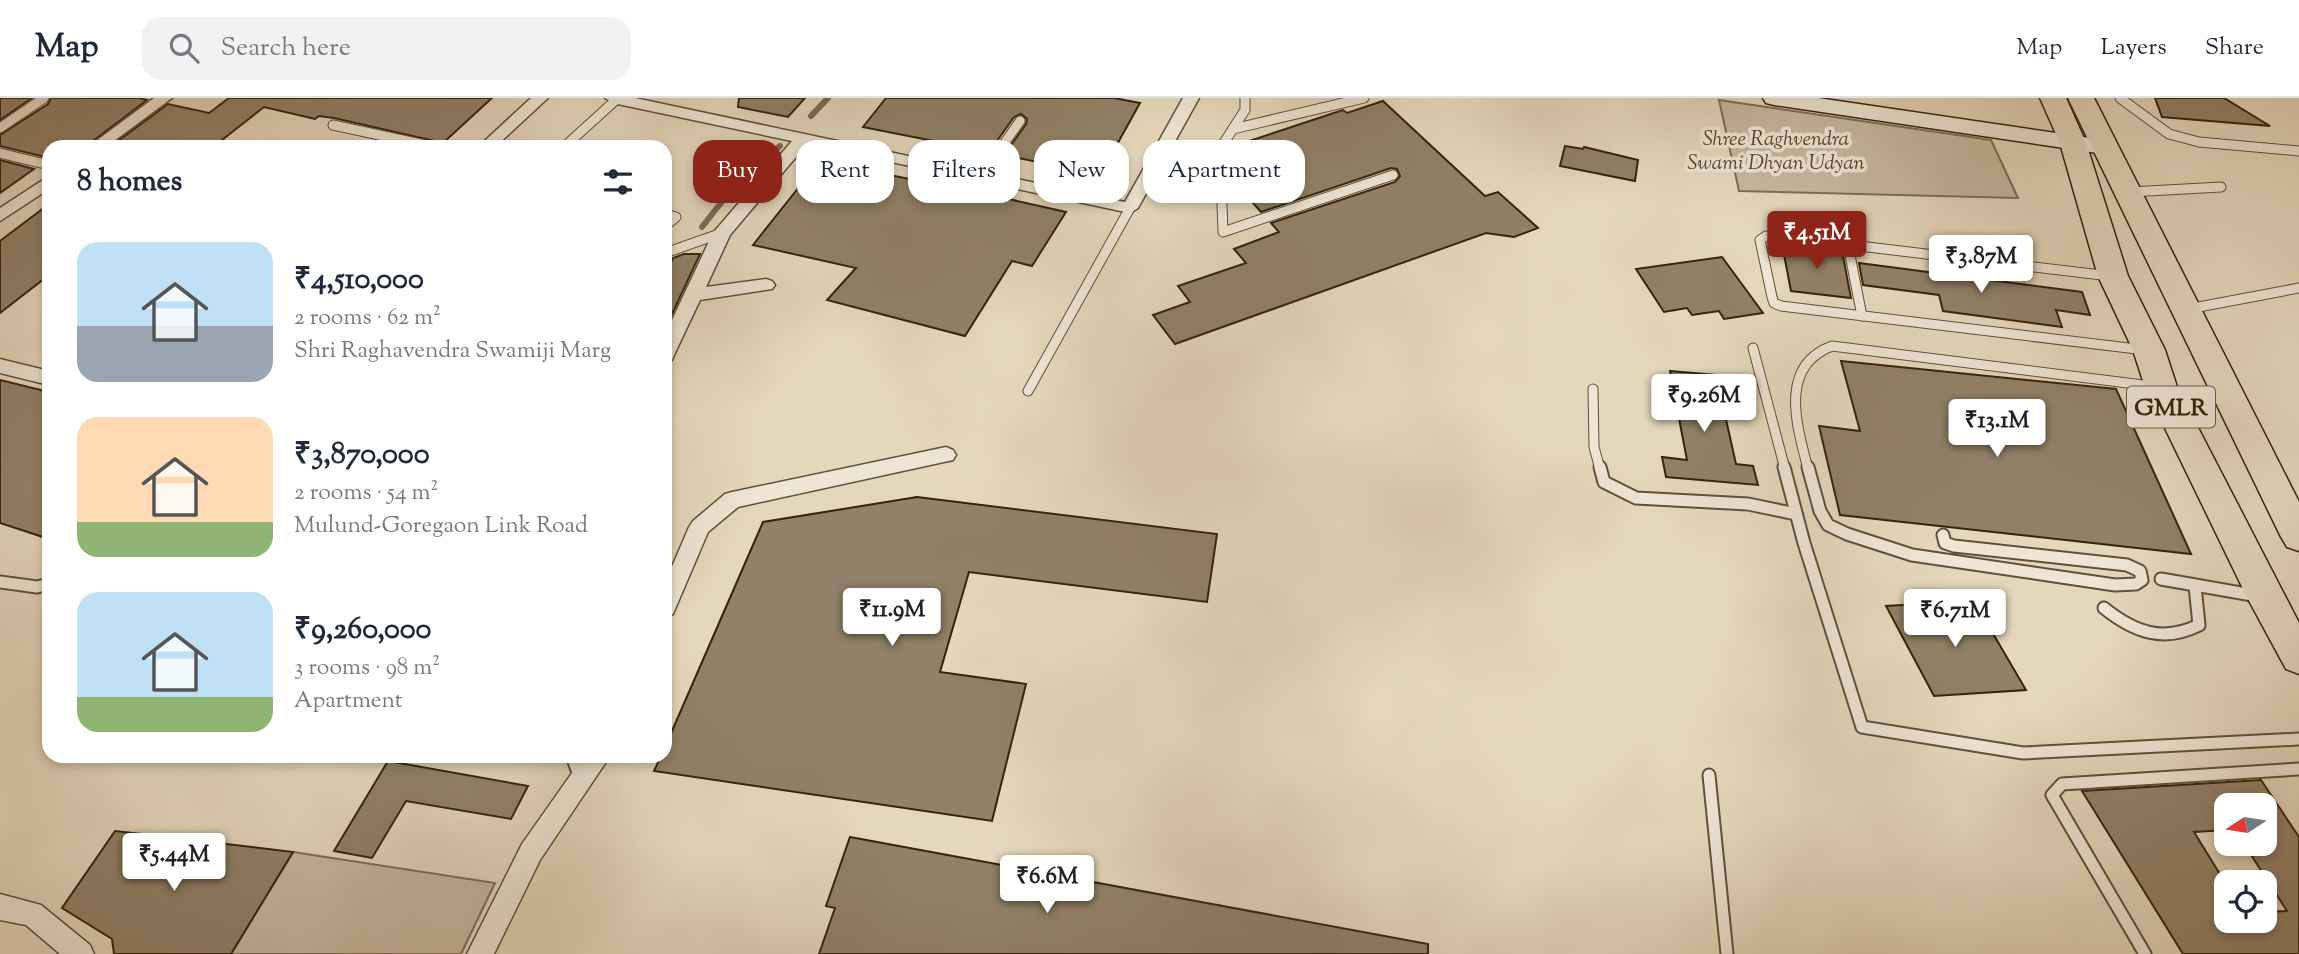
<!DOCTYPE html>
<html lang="en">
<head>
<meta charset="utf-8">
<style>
	body { margin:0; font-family:"Sorts Mill Goudy",serif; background:#f2f2f3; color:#1f2937; height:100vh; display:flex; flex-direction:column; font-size:26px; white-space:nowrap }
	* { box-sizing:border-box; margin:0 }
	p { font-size:23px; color:#747a83 }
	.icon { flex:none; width:38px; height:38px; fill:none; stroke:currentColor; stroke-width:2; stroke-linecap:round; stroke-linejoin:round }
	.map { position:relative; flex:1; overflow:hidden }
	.sheet { position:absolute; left:42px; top:42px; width:630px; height:623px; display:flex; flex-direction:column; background:#fff; border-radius:21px; box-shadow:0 4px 10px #0003 }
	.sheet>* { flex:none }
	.hud { position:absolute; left:693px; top:42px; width:665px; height:63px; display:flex; gap:14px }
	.needle { width:46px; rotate:258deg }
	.controls { position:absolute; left:2214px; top:695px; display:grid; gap:14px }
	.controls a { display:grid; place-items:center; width:63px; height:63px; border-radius:14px; background:#fff; box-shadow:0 4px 10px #0003; font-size:35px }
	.price { position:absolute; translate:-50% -60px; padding:0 16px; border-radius:7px; background:#fff; color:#222; font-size:23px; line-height:46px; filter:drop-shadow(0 2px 4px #0008) }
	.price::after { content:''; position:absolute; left:50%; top:42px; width:21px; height:16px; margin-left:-10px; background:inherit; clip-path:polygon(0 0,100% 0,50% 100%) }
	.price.selected { background:#8f2418; color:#fff }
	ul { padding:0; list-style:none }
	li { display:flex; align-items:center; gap:21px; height:175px; padding:0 35px }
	li span { display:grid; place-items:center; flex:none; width:196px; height:140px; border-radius:21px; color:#555 }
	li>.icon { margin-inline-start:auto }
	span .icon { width:84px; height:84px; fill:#fffc; stroke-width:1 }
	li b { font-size:30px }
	h2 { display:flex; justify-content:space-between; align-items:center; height:84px; padding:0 35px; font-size:30px }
	.chip { padding:0 24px; border-radius:21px; background:#fff; box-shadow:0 4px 10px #0003; font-size:24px; line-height:63px }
	.chip.selected { background:#8f2418; color:#fff }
	header { display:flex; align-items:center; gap:42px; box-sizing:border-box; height:98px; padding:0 35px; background:#fff; border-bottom:2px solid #e0e1e3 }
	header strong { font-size:33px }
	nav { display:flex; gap:38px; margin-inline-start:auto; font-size:24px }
	.search { width:490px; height:63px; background:#f2f2f3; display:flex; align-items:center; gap:18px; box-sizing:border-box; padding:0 24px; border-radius:21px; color:#747a83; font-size:26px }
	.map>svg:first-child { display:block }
	.green { fill:#c7b89e; stroke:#7e6e56; stroke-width:2 }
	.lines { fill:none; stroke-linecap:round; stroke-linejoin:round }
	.stream { stroke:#7b6a52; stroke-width:6 }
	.building { fill:#918168; stroke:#35230d; stroke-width:2; fill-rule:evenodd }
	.lane-far1-casing { stroke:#615039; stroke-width:11 }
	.lane-casing { stroke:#615039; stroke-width:15 }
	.street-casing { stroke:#615039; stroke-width:3 }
	.secondary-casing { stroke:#35230d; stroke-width:3 }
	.primary-casing { stroke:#35230d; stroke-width:3 }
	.lane-far1 { stroke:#eee5d3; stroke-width:9 }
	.lane { stroke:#eee5d3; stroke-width:11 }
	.street { fill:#eee5d3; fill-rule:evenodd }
	.secondary { fill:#eee5d3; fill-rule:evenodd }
	.primary { fill:#e5d7bc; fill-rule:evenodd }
	.labels { text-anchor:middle; stroke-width:7; stroke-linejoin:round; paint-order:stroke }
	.far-park-label { font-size:21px; font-style:italic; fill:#5a4831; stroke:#eee5d3 }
	.shield { fill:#eee5d3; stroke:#6c5d48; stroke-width:2 }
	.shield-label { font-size:24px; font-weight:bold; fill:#35230d }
</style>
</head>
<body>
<header>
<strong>Map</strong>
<div class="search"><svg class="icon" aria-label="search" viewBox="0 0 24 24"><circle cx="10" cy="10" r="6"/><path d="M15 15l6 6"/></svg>Search here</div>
<nav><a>Map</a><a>Layers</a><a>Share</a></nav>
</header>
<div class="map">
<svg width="2299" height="856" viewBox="0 0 2299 856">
	<rect width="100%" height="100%" fill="#e5d7bc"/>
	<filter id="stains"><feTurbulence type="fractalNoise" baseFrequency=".00286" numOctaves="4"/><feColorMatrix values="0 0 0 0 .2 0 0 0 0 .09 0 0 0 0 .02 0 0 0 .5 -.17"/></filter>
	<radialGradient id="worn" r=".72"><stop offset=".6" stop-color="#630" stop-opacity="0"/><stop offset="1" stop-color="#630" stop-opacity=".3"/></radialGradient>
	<!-- green -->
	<g class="green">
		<path d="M1719,2L1991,42L2018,100L1739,93Z"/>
		<path d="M293,754L495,785L461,856H231Z"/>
	</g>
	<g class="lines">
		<!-- stream -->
		<g class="stream">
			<path d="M811,18L828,0"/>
			<path d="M702,129L735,87L780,48"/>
		</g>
	</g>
	<!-- building -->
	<g class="building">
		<path d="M0,0H32L0,22Z"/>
		<path d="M51,0H139L147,2L85,49H49V60L0,48V37L48,6Z"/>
		<path d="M229,0H492L443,45L334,20L319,18L315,21L264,9L213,49H110L168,6L209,15Z"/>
		<path d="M739,0H805L788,19L738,9Z"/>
		<path d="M886,0H1114L1140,5L1100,77L1004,57L1026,26L1027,21L1021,16L1014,19L989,54L863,29Z"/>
		<path d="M2155,0H2224L2270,28L2162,19Z"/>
		<path d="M1383,3L1485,98L1498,94L1538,130L1514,139L1486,135L1175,246L1153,217L1190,204L1178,188L1246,165L1234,151L1279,134L1271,125L1395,84L1400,78L1397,71L1391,70L1261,114L1233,82L1239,80L1229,68L1236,66L1231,61L1240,59L1231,49L1337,14L1343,12L1347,15Z"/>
		<path d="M1565,48L1583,51L1584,49L1638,62L1635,83L1560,68Z"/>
		<path d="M0,62L34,71L0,95Z"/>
		<path d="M818,65L869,76L871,73L914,82L916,80L1066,114L1032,168L1012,163L965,238L827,202L856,170L753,147Z"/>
		<path d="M49,106V177L0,215V143Z"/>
		<path d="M1782,146L1842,153L1851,200L1791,193Z"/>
		<path d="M684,156H700L665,231V176L673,160Z"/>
		<path d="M1722,159L1763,215L1724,221L1719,213L1692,217L1687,210L1664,214L1636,171Z"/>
		<path d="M1859,165L2082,194L2090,217L2056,212L2062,229L1943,213L1939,197L1863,187Z"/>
		<path d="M1841,263L2116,291L2191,456L1840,417L1819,328L1860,333Z"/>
		<path d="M1670,273L1716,277L1736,366L1753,368L1758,387L1666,379L1662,359L1687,362Z"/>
		<path d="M0,282L49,294V441L0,425Z"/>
		<path d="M917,399L1217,436L1207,504L969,474L940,574L1026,586L992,723L654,673L661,658H665V649L763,424Z"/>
		<path d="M1974,503L2026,592L1934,598L1886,508Z"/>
		<path d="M388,663L528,688L511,721L406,703L372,760L334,753Z"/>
		<path d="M2261,682L2299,739V856H2183L2082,693ZM2226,707H2264V746H2244L2287,813L2264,814V822H2226V786L2194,734L2226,732Z"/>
		<path d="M115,733L159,738L293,754L231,856H114L112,841L62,810Z"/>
		<path d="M850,739L1428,846V856H819L835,810L826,808Z"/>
	</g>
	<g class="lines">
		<defs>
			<g id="lane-far1">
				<path d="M1245,0V12L1220,51L1223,134L1393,77"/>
				<path d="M2120,0L2169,36L2199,44L2299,53"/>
				<path d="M333,27L435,49"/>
				<path d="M0,30L44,0"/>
				<path d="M1233,31L1364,0"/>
				<path d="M564,49L617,1"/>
				<path d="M0,55L49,67"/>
				<path d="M981,78L1020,23"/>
				<path d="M2130,94L2221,89"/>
				<path d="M665,116L676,119L665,128"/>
				<path d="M1848,147L1862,218"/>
				<path d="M665,155L722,135"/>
				<path d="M2110,178L1784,139L1766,138L1760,142L1772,199L1774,205L1781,208L2145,252"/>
				<path d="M2188,211L2299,190"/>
				<path d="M1753,250L1785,371"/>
				<path d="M1593,291L1594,349L1600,371"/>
				<path d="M1028,293L1130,110"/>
				<path d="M1808,371C1797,328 1778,268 1832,248L2159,289"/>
			</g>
			<g id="lane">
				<path d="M1600,369L1604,384L1636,400L1748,406L1796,416"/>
				<path d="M1784,369L1804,445L1862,629L2023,655L2299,641"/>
				<path d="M1808,369L1820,413L1828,427L1847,436L1912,457L2115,487L2136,486L2142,482L2140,473L2127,467L1954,448L1945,445L1943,437"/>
				<path d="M2161,481L2258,498"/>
				<path d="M0,484L37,489L49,486"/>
				<path d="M2104,510C2134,534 2163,545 2199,527L2195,488"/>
				<path d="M572,658L580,680"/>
				<path d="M1709,677L1727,856"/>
				<path d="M2145,856L2052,697L2062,686L2299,671"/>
			</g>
			<g id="street">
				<path d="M154,0H172L106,49H88Z"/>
				<path d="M531,0H548L495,49H478Z"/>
				<path d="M605,0H635L1125,104L1183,0H1199L1138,110L1130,115L807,46L730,137L706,189L766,181L772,183L775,187L772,191L700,202L674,257L672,262L665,264V237L713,135L792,43L613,5Z"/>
				<path d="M49,78V91L0,123V110Z"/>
				<path d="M0,261L49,273V287L0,275Z"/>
				<path d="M946,349L953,352L956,357L953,362L738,409L708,434L673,516L665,519V485L689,429L693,423L725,396L732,394Z"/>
				<path d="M584,658H610L540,762L494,856H467L522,746Z"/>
				<path d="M0,796L41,807L90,847L94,856H60L26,827L0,822Z"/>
			</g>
			<path id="secondary" d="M1763,0H1818L2104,42L2112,44L2115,49L2112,54L2104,56L1774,7L1766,5Z"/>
			<g id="primary">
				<path d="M2040,0H2066L2086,45L2128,178L2165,252L2177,289L2299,525V576L2286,571L2247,499L2145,289L2133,252L2098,178L2060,45Z"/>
				<path d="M2068,0H2094L2299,404V453L2287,449L2281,439Z"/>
			</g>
		</defs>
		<!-- lane-far1 casing -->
		<use href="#lane-far1" class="lane-far1-casing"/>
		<!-- lane casing -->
		<use href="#lane" class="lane-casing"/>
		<!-- street casing -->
		<use href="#street" class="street-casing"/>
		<!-- secondary casing -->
		<use href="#secondary" class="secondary-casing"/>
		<!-- primary casing -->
		<use href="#primary" class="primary-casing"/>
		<!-- lane-far1 -->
		<use href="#lane-far1" class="lane-far1"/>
		<!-- lane -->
		<use href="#lane" class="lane"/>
		<!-- street -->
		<use href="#street" class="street"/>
		<!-- secondary -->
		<use href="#secondary" class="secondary"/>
		<!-- primary -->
		<use href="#primary" class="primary"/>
	</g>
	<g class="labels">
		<!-- far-park labels -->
		<g class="far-park-label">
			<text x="1776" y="47">Shree Raghvendra<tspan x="1776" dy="24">Swami Dhyan Udyan</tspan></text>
		</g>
		<!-- shield labels -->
		<rect class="shield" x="2127" y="288.5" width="88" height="41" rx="5"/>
		<g class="shield-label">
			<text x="2171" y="317">GMLR</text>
		</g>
	</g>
	<rect width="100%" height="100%" filter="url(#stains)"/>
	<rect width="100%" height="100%" fill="url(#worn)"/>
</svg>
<div class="controls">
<a><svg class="needle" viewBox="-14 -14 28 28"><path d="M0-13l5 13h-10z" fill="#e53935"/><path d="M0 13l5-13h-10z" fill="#747a83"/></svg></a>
<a><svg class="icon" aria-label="locate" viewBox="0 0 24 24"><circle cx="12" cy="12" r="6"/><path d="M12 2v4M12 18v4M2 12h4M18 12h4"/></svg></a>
</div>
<b class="price selected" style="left:1817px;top:173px">₹4.51M</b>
<b class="price" style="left:1981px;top:197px">₹3.87M</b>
<b class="price" style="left:1704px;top:336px">₹9.26M</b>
<b class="price" style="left:1997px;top:361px">₹13.1M</b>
<b class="price" style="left:892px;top:550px">₹11.9M</b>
<b class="price" style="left:1955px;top:551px">₹6.71M</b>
<b class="price" style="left:174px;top:795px">₹5.44M</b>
<b class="price" style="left:1047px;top:817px">₹6.6M</b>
<div class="hud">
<a class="chip selected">Buy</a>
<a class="chip">Rent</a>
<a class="chip">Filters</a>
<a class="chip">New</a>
<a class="chip">Apartment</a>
</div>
<section class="sheet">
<h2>8 homes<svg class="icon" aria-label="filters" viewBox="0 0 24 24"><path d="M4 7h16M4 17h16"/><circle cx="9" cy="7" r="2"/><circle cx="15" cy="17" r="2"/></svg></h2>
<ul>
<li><span style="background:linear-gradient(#bfe0f5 60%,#9aa5b1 0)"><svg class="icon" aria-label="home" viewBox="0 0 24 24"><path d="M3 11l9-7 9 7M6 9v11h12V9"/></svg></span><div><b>₹4,510,000</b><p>2 rooms · 62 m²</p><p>Shri Raghavendra Swamiji Marg</p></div></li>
<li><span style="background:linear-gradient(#ffd9b3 75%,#8fb573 0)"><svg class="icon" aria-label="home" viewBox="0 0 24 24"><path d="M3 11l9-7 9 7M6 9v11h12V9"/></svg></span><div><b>₹3,870,000</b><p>2 rooms · 54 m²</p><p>Mulund-Goregaon Link Road</p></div></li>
<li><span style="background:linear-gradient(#bfe0f5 75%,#8fb573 0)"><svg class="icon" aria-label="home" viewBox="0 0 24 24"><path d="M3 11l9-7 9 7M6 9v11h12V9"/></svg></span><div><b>₹9,260,000</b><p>3 rooms · 98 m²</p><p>Apartment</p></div></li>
</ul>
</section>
</div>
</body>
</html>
